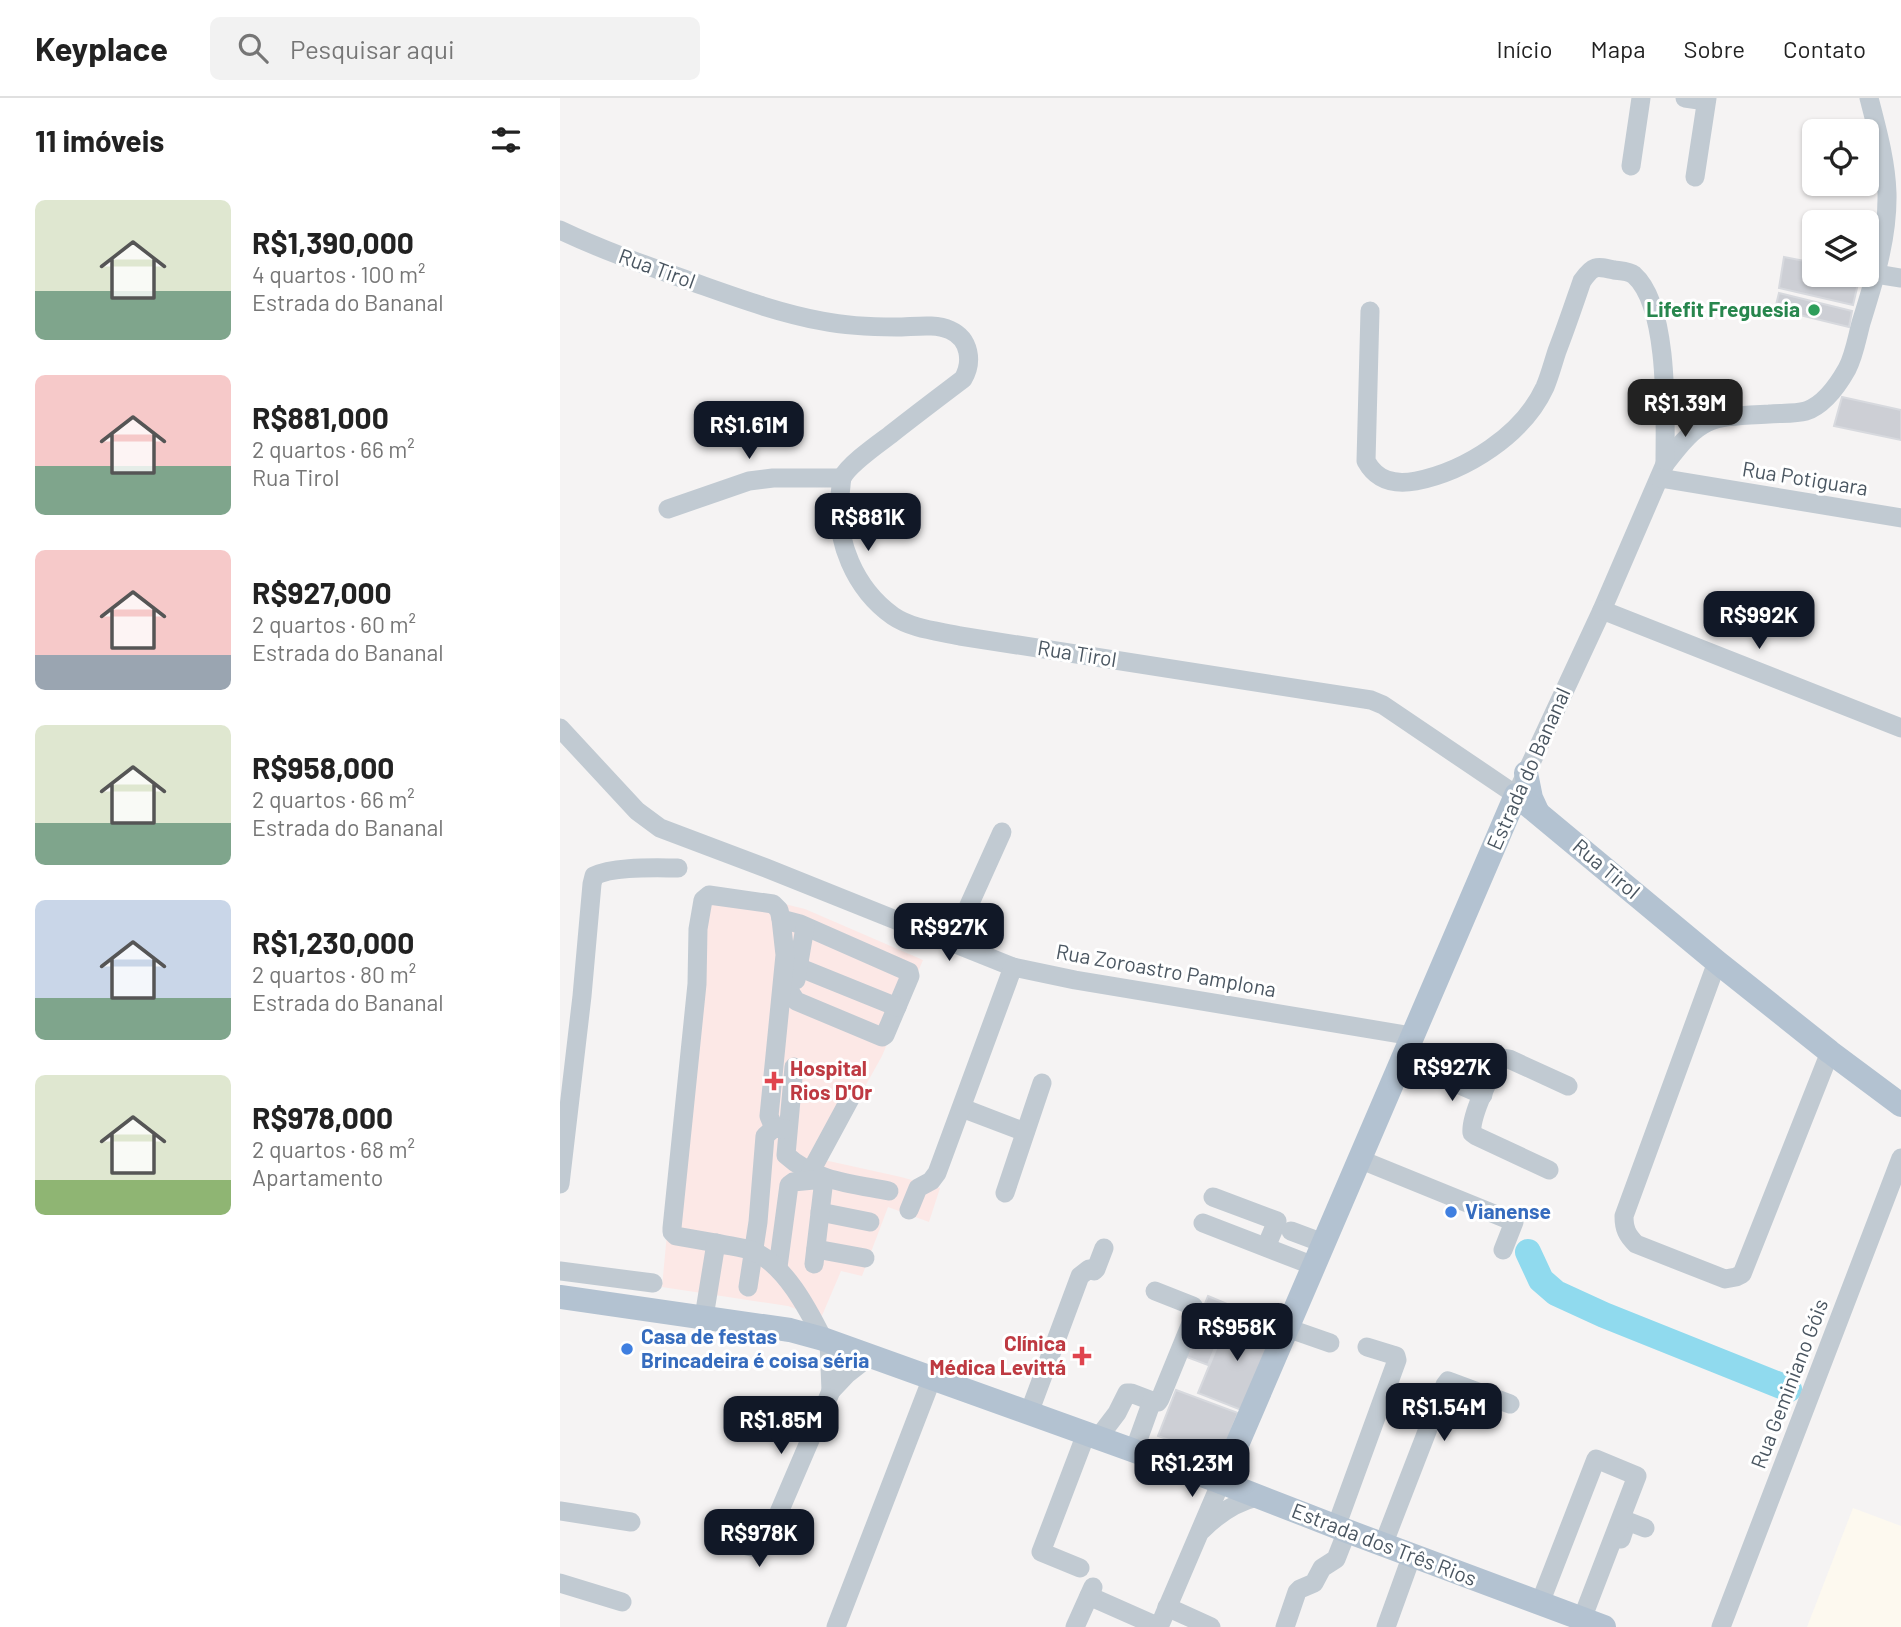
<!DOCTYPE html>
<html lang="pt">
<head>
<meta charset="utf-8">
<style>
	body { margin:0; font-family:Barlow,sans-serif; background:#f2f2f2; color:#222; height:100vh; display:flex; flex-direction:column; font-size:26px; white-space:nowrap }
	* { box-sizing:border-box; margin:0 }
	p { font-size:23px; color:#767676 }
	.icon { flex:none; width:38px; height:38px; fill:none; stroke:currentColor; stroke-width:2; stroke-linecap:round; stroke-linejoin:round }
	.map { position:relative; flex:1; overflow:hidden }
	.panel { display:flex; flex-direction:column; background:#fff; width:560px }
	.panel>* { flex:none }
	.fabs { position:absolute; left:1242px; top:21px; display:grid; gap:14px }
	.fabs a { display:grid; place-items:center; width:77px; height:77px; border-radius:10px; background:#fff; box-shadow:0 2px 5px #0004; font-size:35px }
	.price { position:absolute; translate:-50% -60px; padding:0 16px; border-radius:14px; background:#111827; color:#fff; font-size:23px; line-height:46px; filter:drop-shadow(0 2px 4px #0008) }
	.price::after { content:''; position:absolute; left:50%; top:42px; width:21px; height:16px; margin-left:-10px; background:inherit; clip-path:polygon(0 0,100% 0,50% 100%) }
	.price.active { background:#222; color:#fff }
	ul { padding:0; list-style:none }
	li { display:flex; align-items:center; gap:21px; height:175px; padding:0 35px }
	li span { display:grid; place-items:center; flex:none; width:196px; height:140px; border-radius:10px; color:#555 }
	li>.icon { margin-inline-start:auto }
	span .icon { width:84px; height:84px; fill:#fffc; stroke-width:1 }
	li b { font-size:30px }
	h2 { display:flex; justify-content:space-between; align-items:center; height:84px; padding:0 35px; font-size:30px }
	header { display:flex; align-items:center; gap:42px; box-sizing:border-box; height:98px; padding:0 35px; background:#fff; border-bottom:2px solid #e0e0e0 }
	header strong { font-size:33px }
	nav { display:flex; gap:38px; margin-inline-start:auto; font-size:24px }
	.search { width:490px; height:63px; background:#f2f2f2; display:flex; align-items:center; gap:18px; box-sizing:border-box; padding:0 24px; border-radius:10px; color:#767676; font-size:26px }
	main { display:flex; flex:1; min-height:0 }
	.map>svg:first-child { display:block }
	.commercial { fill:#fdf9ef }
	.medical { fill:#fce8e6 }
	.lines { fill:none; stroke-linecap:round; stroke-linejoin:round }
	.river { stroke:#90daee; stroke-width:26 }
	.building { fill:#cdcfd5; stroke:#d7d9de; stroke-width:2 }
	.minor { stroke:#c1cad2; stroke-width:19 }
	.major { stroke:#b3c2d1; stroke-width:24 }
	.leisure-dot { fill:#2e9e5b; stroke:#fff; stroke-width:2.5 }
	.health-dot { fill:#e0444e; stroke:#fff; stroke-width:2.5 }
	.shop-dot { fill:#3f7fe0; stroke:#fff; stroke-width:2.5 }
	.labels { text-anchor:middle; stroke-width:6; stroke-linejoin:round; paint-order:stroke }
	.street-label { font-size:21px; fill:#4a5661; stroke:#fff }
	.leisure-label { font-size:21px; font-weight:bold; fill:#27864d; stroke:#fff; text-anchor:end }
	.health-label { font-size:21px; font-weight:bold; fill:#be3a42; stroke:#fff; text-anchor:start }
	.shop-label { font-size:21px; font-weight:bold; fill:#366cbe; stroke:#fff; text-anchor:start }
</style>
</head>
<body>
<header>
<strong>Keyplace</strong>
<div class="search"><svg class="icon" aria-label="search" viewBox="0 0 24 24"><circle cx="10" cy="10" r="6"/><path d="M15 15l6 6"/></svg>Pesquisar aqui</div>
<nav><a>Início</a><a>Mapa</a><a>Sobre</a><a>Contato</a></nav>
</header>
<main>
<section class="panel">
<h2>11 imóveis<svg class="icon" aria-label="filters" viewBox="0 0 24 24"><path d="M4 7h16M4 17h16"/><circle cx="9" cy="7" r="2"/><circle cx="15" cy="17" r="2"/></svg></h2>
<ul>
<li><span style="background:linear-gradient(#dfe7d0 65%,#7fa58c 0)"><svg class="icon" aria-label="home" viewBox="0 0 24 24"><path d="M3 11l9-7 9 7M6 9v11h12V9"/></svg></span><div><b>R$1,390,000</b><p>4 quartos · 100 m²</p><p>Estrada do Bananal</p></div></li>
<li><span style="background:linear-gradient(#f6c9c9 65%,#7fa58c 0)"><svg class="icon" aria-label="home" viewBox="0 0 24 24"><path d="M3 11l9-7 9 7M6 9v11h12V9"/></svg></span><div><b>R$881,000</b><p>2 quartos · 66 m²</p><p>Rua Tirol</p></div></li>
<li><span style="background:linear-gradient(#f6c9c9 75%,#9aa5b1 0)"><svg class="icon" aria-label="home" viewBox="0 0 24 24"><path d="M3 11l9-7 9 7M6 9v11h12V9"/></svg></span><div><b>R$927,000</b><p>2 quartos · 60 m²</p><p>Estrada do Bananal</p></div></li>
<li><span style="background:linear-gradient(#dfe7d0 70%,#7fa58c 0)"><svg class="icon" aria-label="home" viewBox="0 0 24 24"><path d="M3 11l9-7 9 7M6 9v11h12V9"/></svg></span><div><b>R$958,000</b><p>2 quartos · 66 m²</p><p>Estrada do Bananal</p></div></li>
<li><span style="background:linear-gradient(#c9d6e8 70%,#7fa58c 0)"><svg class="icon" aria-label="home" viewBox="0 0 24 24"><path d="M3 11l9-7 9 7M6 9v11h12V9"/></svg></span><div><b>R$1,230,000</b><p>2 quartos · 80 m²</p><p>Estrada do Bananal</p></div></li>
<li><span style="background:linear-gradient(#dfe7d0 75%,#8fb573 0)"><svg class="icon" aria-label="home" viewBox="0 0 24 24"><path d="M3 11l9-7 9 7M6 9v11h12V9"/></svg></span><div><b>R$978,000</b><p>2 quartos · 68 m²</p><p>Apartamento</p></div></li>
</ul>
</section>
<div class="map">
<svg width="1341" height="1529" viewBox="0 0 1341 1529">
	<rect width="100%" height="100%" fill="#f5f3f3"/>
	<!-- commercial -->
	<path class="commercial" d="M1293,1410L1341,1428V1529H1247Z"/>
	<!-- medical -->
	<path class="medical" d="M142,795L196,799L245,811L363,862L322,958L264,1062L341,1079L380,1090L369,1124L328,1109L302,1178L281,1173L261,1220L228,1208L102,1189L133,859Z"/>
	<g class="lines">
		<!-- river -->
		<path class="river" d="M968,1154L981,1182L996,1195L1044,1217L1229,1291"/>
	</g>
	<!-- building -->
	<g class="building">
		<path d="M1224,159L1255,165V177H1300L1293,207L1219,190Z"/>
		<path d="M1219,195L1292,213L1289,229L1215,211Z"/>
		<path d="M1282,299L1341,312V342L1274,328Z"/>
		<path d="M648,1198L672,1208L648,1267L624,1258Z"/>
		<path d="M670,1217L717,1234L684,1313L638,1295Z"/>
		<path d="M616,1292L678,1315L660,1361L598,1338Z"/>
	</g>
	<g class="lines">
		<!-- minor -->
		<g class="minor">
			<path d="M1125,0L1146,3"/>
			<path d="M1071,68L1081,0"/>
			<path d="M1135,79L1147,0"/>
			<path d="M0,132C40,151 82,166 124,181C170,197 214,214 262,223C287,228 311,229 336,229C353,229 375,225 390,232C410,241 413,264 403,281C378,300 354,318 330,337C318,346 288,367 282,380C281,384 281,391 280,396C274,442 295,491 333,518C352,531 378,533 400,538L811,602L823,607L956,697L1042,512L1105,366C1142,317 1150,319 1209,316C1221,315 1235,316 1246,313C1264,307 1278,287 1287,271C1294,258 1297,240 1301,225C1314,183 1328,140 1327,95C1326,63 1317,31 1309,0"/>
			<path d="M1316,176L1341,180"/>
			<path d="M810,213L806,363C817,383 834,387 856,383C906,373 963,337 985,289C990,277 993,265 997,253C1006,230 1014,206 1022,183C1033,167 1036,168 1054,172C1061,173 1069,173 1074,177C1110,209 1105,321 1105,366"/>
			<path d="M1100,380L1341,420"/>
			<path d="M108,411L189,383L213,380H282"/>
			<path d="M1042,512L1341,630"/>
			<path d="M0,630L77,713L100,730L206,770L453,869L515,882L852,938"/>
			<path d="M221,821L240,826L349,874L350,878L325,937L322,939L236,903L229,892L230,877"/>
			<path d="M392,845L442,734"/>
			<path d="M1157,864L1064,1118C1064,1131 1067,1137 1076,1146L1165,1181L1176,1179L1182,1176L1270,954"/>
			<path d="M238,869L337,909"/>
			<path d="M236,882L245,829"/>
			<path d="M842,962L923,997"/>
			<path d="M234,969L226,1057C254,1083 293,1086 329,1093"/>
			<path d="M402,1010L465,1034"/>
			<path d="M799,1061L954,1124L943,1152"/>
			<path d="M989,1072L916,1038L912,1035C910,1020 931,972 943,960L949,961L1008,988"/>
			<path d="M251,1073L291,999"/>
			<path d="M0,1086L22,898L32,786L34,778C53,768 96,770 118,770"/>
			<path d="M445,1095L482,985"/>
			<path d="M653,1099L717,1123L706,1149"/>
			<path d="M349,1112L358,1090L371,1083L377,1075L453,869"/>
			<path d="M260,1114L310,1124"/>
			<path d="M643,1125L754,1168"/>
			<path d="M731,1133L763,1145"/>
			<path d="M156,1145L116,1138L112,1134V1130L137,886L138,831L143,802L149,797L213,806L219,812L221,821L225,857L209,1018L214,1030"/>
			<path d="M256,1151L305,1160"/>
			<path d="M218,1169L229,1087L233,1084L264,1081L254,1166"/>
			<path d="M0,1173L93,1185"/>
			<path d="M188,1189L198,1124L205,1038L214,1030L226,1031"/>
			<path d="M144,1219L156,1145C168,1148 182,1149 193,1153C225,1167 248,1211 263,1241"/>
			<path d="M727,1230L770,1245"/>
			<path d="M269,1243L271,1293"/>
			<path d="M469,1315L520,1178L529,1171L534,1173L536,1171L544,1150"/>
			<path d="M538,1340L557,1315L567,1295H571L592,1303L598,1304L600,1301L636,1213L633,1208L595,1193"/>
			<path d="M574,1353L592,1303"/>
			<path d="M0,1413L71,1424"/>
			<path d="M776,1429L837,1262L836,1258L833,1257L807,1249"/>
			<path d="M642,1432C658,1416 676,1404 697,1399"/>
			<path d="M1061,1441L1067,1423L1085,1430"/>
			<path d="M165,1443L201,1451L205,1447L271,1293L287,1276L310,1258"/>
			<path d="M823,1447L885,1287L888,1283L950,1306"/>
			<path d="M520,1470L481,1454L526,1336"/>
			<path d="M0,1485L62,1504"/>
			<path d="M529,1498L599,1529"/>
			<path d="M980,1505L1036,1361L1077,1378L1022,1521"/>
			<path d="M607,1509L651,1529"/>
			<path d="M276,1529L372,1280"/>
			<path d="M515,1529L533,1489"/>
			<path d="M599,1529L661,1384"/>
			<path d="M725,1529L737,1494L740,1491L754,1485L762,1470L776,1461L787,1433"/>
			<path d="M826,1529L852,1457"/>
			<path d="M1161,1529L1341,1060"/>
		</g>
		<!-- major -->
		<g class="major">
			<path d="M966,675L971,700L977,713"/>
			<path d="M0,1199L230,1232L263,1241L661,1384L787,1433L1044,1529"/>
			<path d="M661,1384L956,697L1157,864L1270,954L1341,1007"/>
		</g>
	</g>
	<!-- markers -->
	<circle class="leisure-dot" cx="1254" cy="212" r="7"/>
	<g class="health-dot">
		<path d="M210.5 972.5h7v7h7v7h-7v7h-7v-7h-7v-7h7z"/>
		<path d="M518.5 1247.5h7v7h7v7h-7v7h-7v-7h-7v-7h7z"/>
	</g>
	<g class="shop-dot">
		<circle cx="891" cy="1114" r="7"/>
		<circle cx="67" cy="1251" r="7"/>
	</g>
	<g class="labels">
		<!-- street labels -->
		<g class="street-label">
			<text transform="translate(97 171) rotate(20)" y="7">Rua Tirol</text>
			<text transform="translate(1245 381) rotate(9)" y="7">Rua Potiguara</text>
			<text transform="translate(517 556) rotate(9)" y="7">Rua Tirol</text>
			<text transform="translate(969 671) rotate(-66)" y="7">Estrada do Bananal</text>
			<text transform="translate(1046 771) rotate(40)" y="7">Rua Tirol</text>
			<text transform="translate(606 873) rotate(10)" y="7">Rua Zoroastro Pamplona</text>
			<text transform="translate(1230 1286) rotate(-69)" y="7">Rua Geminiano Góis</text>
			<text transform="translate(824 1447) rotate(21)" y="7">Estrada dos Três Rios</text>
		</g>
		<!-- leisure labels -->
		<g class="leisure-label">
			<text x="1240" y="219">Lifefit Freguesia</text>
		</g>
		<!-- health labels -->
		<g class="health-label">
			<text x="230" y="978">Hospital<tspan x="230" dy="24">Rios D'Or</tspan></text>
			<text x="506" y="1253" text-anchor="end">Clínica<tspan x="506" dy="24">Médica Levittá</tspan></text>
		</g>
		<!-- shop labels -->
		<g class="shop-label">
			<text x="905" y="1121">Vianense</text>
			<text x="81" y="1246">Casa de festas<tspan x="81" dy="24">Brincadeira é coisa séria</tspan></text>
		</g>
	</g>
</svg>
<div class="fabs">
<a><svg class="icon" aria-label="locate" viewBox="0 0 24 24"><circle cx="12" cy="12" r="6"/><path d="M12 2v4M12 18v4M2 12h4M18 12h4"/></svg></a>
<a><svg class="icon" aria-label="layers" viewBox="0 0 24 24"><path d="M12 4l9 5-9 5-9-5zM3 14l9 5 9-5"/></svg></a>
</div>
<b class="price active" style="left:1125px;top:341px">R$1.39M</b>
<b class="price" style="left:189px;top:363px">R$1.61M</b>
<b class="price" style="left:308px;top:455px">R$881K</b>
<b class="price" style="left:1199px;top:553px">R$992K</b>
<b class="price" style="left:389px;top:865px">R$927K</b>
<b class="price" style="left:892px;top:1005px">R$927K</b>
<b class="price" style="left:677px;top:1265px">R$958K</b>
<b class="price" style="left:884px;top:1345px">R$1.54M</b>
<b class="price" style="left:221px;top:1358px">R$1.85M</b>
<b class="price" style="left:632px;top:1401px">R$1.23M</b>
<b class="price" style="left:199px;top:1471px">R$978K</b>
</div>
</main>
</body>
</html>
